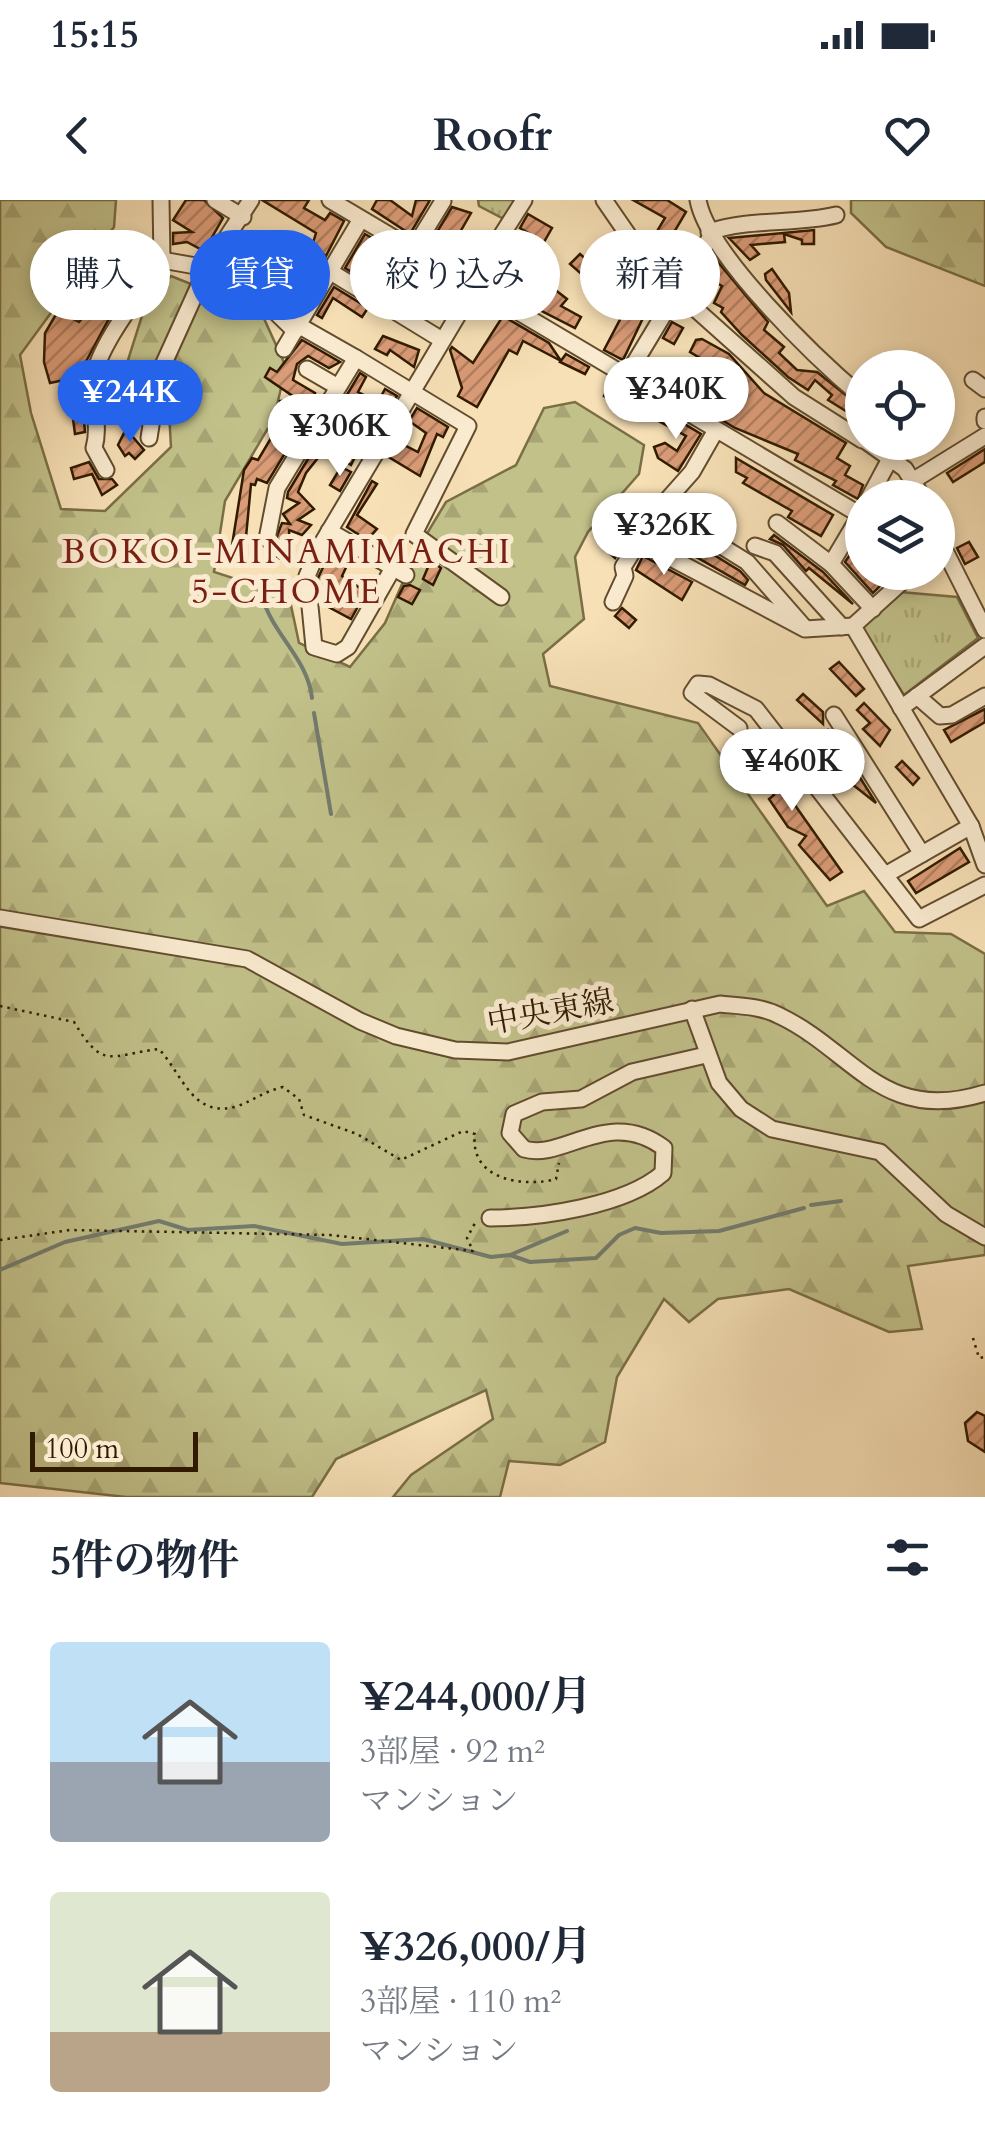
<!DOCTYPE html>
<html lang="ja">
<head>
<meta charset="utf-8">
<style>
	body { margin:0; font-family:Cardo,"Noto Serif JP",serif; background:#f6f6f7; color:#1f2937; height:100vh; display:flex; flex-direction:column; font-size:38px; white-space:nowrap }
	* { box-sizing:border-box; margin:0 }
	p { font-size:32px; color:#747a83 }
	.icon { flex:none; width:55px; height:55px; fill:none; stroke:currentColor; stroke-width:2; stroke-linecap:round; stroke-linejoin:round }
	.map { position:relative; height:1297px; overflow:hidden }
	.details { display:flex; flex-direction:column; background:#fff; flex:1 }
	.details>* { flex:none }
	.top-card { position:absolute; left:30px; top:30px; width:925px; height:90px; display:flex; gap:20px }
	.buttons { position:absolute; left:845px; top:150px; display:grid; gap:20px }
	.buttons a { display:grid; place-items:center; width:110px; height:110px; border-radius:50%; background:#fff; box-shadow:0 5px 15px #0003; font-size:50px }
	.scale { position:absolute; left:30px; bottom:25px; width:168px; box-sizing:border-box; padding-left:10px; border:5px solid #311b00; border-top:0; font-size:28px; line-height:35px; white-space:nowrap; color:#311b00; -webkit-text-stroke:8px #faebd0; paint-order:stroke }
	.price { position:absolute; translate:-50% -85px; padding:0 22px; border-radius:35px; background:#fff; color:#222; font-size:32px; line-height:65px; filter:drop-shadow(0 2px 5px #0008) }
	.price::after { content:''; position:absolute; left:50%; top:60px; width:30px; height:22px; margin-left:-15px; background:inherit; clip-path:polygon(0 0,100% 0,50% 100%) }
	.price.selected { background:#2563eb; color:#fff }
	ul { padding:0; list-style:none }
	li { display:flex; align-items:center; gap:30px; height:250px; padding:0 50px }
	li span { display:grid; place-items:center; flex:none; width:280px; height:200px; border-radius:10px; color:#555 }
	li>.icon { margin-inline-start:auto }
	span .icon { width:120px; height:120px; fill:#fffc; stroke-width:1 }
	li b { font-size:42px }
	h2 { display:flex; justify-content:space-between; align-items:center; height:120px; padding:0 50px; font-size:42px }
	.pill { padding:0 35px; border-radius:45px; background:#fff; box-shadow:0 5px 15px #0003; font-size:35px; line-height:90px }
	.pill.selected { background:#2563eb; color:#fff }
	.status { display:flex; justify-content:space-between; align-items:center; height:70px; padding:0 50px; background:#fff; direction:ltr }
	.status svg { height:28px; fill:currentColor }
	header { display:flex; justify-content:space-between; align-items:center; height:130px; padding:0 50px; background:#fff; font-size:45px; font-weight:700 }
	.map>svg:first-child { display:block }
	.forest { fill:url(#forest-firs); stroke:#7a6e45; stroke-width:2.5 }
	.park { fill:url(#park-tufts); stroke:#7a6e45; stroke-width:2.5 }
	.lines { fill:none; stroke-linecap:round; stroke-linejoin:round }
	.stream { stroke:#737b6d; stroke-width:4 }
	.building { fill:url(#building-hatch); stroke:#311b00; stroke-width:2.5 }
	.minor-casing { stroke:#624c2e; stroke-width:19 }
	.path { stroke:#311b00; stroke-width:2.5; stroke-dasharray:2.5 5; stroke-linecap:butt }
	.minor { stroke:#faebd0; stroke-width:15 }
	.labels { text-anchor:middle; stroke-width:10; stroke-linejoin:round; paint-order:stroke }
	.street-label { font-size:32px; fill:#311b00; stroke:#faebd0 }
	.neighbourhood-label { font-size:35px; letter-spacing:2.5px; fill:#7a1f14; stroke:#faebd0 }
</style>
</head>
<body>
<div class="status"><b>15:15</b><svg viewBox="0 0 49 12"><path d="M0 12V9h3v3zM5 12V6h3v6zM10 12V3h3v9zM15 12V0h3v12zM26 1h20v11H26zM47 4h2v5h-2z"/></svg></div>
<header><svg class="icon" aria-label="back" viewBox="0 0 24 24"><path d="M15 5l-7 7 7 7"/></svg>Roofr<svg class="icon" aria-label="heart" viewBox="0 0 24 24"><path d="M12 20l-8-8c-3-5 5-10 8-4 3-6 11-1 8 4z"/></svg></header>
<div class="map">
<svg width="985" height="1297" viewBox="0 0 985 1297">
	<defs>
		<pattern id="forest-firs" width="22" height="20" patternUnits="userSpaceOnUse" patternTransform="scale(2.5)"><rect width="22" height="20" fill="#c2c18a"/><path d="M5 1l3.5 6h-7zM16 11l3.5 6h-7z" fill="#a7a575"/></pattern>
		<pattern id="park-tufts" width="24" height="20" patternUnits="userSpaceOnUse" patternTransform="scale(2.5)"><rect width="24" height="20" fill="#c2c18a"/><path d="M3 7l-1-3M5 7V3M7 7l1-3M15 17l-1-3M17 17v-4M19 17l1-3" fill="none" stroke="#a7a575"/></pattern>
		<pattern id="building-hatch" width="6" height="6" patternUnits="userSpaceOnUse" patternTransform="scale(2.5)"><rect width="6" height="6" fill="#da9b77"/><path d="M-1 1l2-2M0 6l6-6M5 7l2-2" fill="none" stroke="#b17e5f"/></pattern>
	</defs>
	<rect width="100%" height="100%" fill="#f7e0b6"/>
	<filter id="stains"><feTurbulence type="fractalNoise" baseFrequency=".002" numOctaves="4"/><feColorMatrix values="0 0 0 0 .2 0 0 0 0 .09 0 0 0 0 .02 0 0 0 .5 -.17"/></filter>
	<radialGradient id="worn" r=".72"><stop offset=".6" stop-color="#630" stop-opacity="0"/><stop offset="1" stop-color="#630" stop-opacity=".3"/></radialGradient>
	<!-- forest -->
	<g class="forest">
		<path d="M0,0H116L114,27L20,155L31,213L61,309L105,311L171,247L168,195L128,160L147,100L171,76L261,112L286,167L274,218L225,301L214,372L289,396L299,443L350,467L385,423L417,350L446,302L516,265L544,208L575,202L644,245L639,274L588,332L575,357L584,419L543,454L550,486L698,523L827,706L864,691L895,732L951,734L985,754V1055L908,1066L922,1129L889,1132L789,1089L718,1099L689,1122L664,1099L617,1177L605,1242L560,1265L509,1261L500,1297H393L411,1275L493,1219L486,1190L336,1259L312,1297H126L0,1283Z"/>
		<path d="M851,0H985V86L886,47L851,13Z"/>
	</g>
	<!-- park -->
	<g class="park">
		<path d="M478,0H518L506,20L479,6Z"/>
		<path d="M900,392L957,397L978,438L904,495L863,432L864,424Z"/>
	</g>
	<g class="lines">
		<!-- stream -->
		<g class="stream">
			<path d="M262,396C272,434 308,459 312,498"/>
			<path d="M314,513L331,614"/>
			<path d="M811,1005L841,1001"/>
			<path d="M510,1055L567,1031"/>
			<path d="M0,1070L65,1042L159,1021L188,1030L254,1026L342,1044L423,1039L491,1057L510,1055L530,1062L596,1058L619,1035L635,1028L661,1033L719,1031L804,1008"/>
		</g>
	</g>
	<!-- building -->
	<g class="building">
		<path d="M186,0H204L223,18L204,51L187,42L173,44V33L192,32L173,20Z"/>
		<path d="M262,0H309L304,8L325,20L330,13L344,21L326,56L312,46L316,33Z"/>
		<path d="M377,0H390L412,16L416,0H430L410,34L372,9Z"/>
		<path d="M633,0H667L686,12L663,51L650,43L665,18Z"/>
		<path d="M452,7L471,13L459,34L469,39L462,52L473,59L467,68L447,56L453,47L434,37Z"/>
		<path d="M528,14L552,28L544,42L520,28Z"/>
		<path d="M814,30V44H802V40L784,34L785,42L751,45L759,54L750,60L729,38Z"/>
		<path d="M253,32L267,42L260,51L266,53L262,64L280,79L271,92L245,75L250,66L233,59Z"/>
		<path d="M365,34L460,90L452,104L441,97L427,118L345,68Z"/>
		<path d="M689,44L679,67L673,69L667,63L673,57L666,53Z"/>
		<path d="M527,47L556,61L545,82L567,99L561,106L581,117L575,128L526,103L530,95L517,88L524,75L532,80L540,63L524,54Z"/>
		<path d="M139,53L149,59L126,93L96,75L82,74L90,56L120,68Z"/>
		<path d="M580,54L621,89L632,78L638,86L646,80L655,88L629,110L643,118L623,160L604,150L625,110L614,95L610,99L570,64Z"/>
		<path d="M712,55L768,122L764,130L784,147L779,153L797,170L817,172L862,208V221L828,200L832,195L815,180L808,190L788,177L742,135L721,112L723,108L714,103L722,86L711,80L703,94L692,88Z"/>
		<path d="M299,64L315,75L302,96L294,91L301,82L293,77Z"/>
		<path d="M772,69L789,93L791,112L766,80L765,74Z"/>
		<path d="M334,87L368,108L362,117L333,98L322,118L317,115Z"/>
		<path d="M95,103L113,111L83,167L82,194H67L64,180L50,183L44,162L45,133L58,111L79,122Z"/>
		<path d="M503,116L549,143L561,161L523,141L517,154L509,150L477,207L458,196L462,188L450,150L452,147L473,163Z"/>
		<path d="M672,122L683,128L674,144L663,138Z"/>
		<path d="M383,136L419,150L414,167L390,150L387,155L375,149Z"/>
		<path d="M702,139L729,154L764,193L846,243L837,258L850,266L845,275L863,285L858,299L833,285L836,281L795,260L798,254L735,228L642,172L648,162L715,192L725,173L690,152L696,140Z"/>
		<path d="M302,140L340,162L329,168L308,156L297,164L293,180L315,193L306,210L310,212L267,283L257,279L255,285L251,284L244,358H230L244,270L252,258L258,260L283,218L280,201L297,199L265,177L270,168L277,172Z"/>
		<path d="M566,154L589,167L585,174L560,162Z"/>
		<path d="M360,173L366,177L358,192L378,202L385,189L397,196L375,232L348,216L342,203Z"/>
		<path d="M612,182L630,197L624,208L604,196Z"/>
		<path d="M120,184L145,188L144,195L119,192Z"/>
		<path d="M417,208L448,227L443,237L437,234L420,276L387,256L396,241L418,252L426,233L409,221Z"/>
		<path d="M83,210L85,232L75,234L72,211Z"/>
		<path d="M661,210L701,234L678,271L658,258L654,247L665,243L677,251L686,236L655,219Z"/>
		<path d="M126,229L144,250L135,259L129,253L125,256L118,245Z"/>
		<path d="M326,229L350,243L346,252L355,257L351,265L325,249L306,273L298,292L314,309L298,320L311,325L302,335L289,330L290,358L276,359L272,349L282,323L290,324L283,314L299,303L287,298L288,292Z"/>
		<path d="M985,249V262L953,282L947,273Z"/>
		<path d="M736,258L833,315L821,336L788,317L792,311L743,283L747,278L736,272Z"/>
		<path d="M89,262L99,279H112L117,285L102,295L92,274L74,279L71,268Z"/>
		<path d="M341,267L351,272L340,291L330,285Z"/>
		<path d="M372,281L377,284L357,315L377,329L367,340L347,327Z"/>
		<path d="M687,295L724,311L712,327L677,306Z"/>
		<path d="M633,297L650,313L643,312L638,320L625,310Z"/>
		<path d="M659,321L740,371L748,380L745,385L653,332Z"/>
		<path d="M774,335L823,372L853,404L809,368L806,371L783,345L770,339Z"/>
		<path d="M607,338L622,347L615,358L601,345Z"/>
		<path d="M969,342L978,357L965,364L957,348Z"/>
		<path d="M333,346L351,357L342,376L366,392L351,419L321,403L318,378Z"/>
		<path d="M852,352L862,364V372H870L881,385L873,393L845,362Z"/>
		<path d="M643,356L692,382L682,400L636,370Z"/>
		<path d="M431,360L441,368L433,385L423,379Z"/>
		<path d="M410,385L420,390L412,404L398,397L404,386Z"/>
		<path d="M622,408L636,420L629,428L615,416Z"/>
		<path d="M839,462L864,489L856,496L830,469Z"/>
		<path d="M803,494L823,512V524L797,500Z"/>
		<path d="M864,503L890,530L880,546L863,529L870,523L857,510Z"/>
		<path d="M985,509V522L951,542L944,530Z"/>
		<path d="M828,530L850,561L848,563L821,538Z"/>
		<path d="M747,537L842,672L830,680L799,645L806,636L788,627L769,599L774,595L738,543Z"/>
		<path d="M902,561L919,578L913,585L896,567Z"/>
		<path d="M854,572L859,576L876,603L847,580Z"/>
		<path d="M960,648L969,662L916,693L908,681Z"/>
		<path d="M977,1212L985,1216V1252L968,1241L965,1223Z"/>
	</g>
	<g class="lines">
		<defs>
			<g id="minor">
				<path d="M161,0L162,60"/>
				<path d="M215,0L243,17"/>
				<path d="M330,0L862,316"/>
				<path d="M604,0L653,71L794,197L862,240"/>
				<path d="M698,0C708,55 818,160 862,197"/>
				<path d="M709,32C750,18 794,25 836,15"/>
				<path d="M413,50L443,1"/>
				<path d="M308,58L442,140"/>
				<path d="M470,85L524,0"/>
				<path d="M76,111L93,87L132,109"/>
				<path d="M298,125L356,158"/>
				<path d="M284,149L361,19"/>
				<path d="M307,169L338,187"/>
				<path d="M626,177L711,36"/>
				<path d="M973,180L985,189"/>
				<path d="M96,199L157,210"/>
				<path d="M322,213L379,248"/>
				<path d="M985,217V221"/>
				<path d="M716,230L692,272L660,308L747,362L804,427"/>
				<path d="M149,238L159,174L207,68L261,98L295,131"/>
				<path d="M867,242L905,269L923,298"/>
				<path d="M106,270L94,248C101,224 90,201 94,177C99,144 143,90 162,60L207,68L251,0"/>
				<path d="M914,280L985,236"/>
				<path d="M869,298L899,242"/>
				<path d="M777,323L831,364L873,409"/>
				<path d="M329,331L406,375"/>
				<path d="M938,337L985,430"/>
				<path d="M267,339L277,288L356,158L468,226L414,334L501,397"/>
				<path d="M635,339L805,429L853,426L913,372"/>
				<path d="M755,346L775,353L842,427"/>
				<path d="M831,364L862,312"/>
				<path d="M393,368L348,447L337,454L314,447L307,376L318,350L474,88"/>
				<path d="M613,402L625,376L623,367L639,341"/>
				<path d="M853,426L971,626L985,665"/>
				<path d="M917,496L940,516L952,515L985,496"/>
				<path d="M901,508L985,446"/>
				<path d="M834,515L922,654"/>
				<path d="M739,528L692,493L698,484L709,485L756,509L919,719L985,685"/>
				<path d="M887,674L971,626"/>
				<path d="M0,718L247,759L360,821L396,836L455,850L508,852L720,804C740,806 761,806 780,816C855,852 882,925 985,893"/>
				<path d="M692,809L719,883L741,909L772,929L880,952L946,1014L985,1037"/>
				<path d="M490,1018C540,1018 625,1006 663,973L664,948C609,906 563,961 524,949L510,933L514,914L542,902L581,899L632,872L706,855"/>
			</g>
		</defs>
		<!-- minor casing -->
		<use href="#minor" class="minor-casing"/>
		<!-- path -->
		<g class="path">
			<path d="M0,806L74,822C104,871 109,855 159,849C183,875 193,920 238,906C254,900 265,891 283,887L299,899L304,915L357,934L401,960L463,931L475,934C469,979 522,988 556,979L559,963"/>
			<path d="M0,1040L70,1030L330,1035L473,1051L467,1038L475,1023"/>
			<path d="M973,1138L979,1158L985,1157"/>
		</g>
		<!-- minor -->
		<use href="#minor" class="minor"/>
	</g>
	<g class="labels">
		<!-- street labels -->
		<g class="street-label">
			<text transform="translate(550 811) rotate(-10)" y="11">中央東線</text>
		</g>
		<!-- neighbourhood labels -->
		<g class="neighbourhood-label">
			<text x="287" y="363">BOKOI-MINAMIMACHI<tspan x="287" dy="40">5-CHOME</tspan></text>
		</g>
	</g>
	<rect width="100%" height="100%" filter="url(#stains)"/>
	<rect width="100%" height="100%" fill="url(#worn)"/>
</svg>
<div class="buttons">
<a><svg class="icon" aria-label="locate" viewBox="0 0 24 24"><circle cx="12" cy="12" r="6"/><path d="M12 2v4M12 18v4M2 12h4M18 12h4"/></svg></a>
<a><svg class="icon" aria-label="layers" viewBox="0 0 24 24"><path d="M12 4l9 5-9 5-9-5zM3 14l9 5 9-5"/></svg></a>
</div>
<div class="scale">100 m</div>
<b class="price" style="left:676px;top:242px">¥340K</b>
<b class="price selected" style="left:130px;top:245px">¥244K</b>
<b class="price" style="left:340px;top:279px">¥306K</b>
<b class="price" style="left:664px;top:378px">¥326K</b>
<b class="price" style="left:792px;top:614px">¥460K</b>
<div class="top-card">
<a class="pill">購入</a>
<a class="pill selected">賃貸</a>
<a class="pill">絞り込み</a>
<a class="pill">新着</a>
</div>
</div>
<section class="details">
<h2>5件の物件<svg class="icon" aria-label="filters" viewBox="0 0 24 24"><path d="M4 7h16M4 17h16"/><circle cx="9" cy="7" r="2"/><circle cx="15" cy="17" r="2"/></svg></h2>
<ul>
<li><span style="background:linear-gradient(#bfe0f5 60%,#9aa5b1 0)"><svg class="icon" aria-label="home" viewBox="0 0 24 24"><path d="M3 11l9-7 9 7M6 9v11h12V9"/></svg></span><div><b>¥244,000/月</b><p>3部屋 · 92 m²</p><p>マンション</p></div></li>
<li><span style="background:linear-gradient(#dfe7d0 70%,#b9a48a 0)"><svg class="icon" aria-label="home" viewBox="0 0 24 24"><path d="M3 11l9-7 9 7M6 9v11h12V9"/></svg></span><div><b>¥326,000/月</b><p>3部屋 · 110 m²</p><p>マンション</p></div></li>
</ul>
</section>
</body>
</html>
